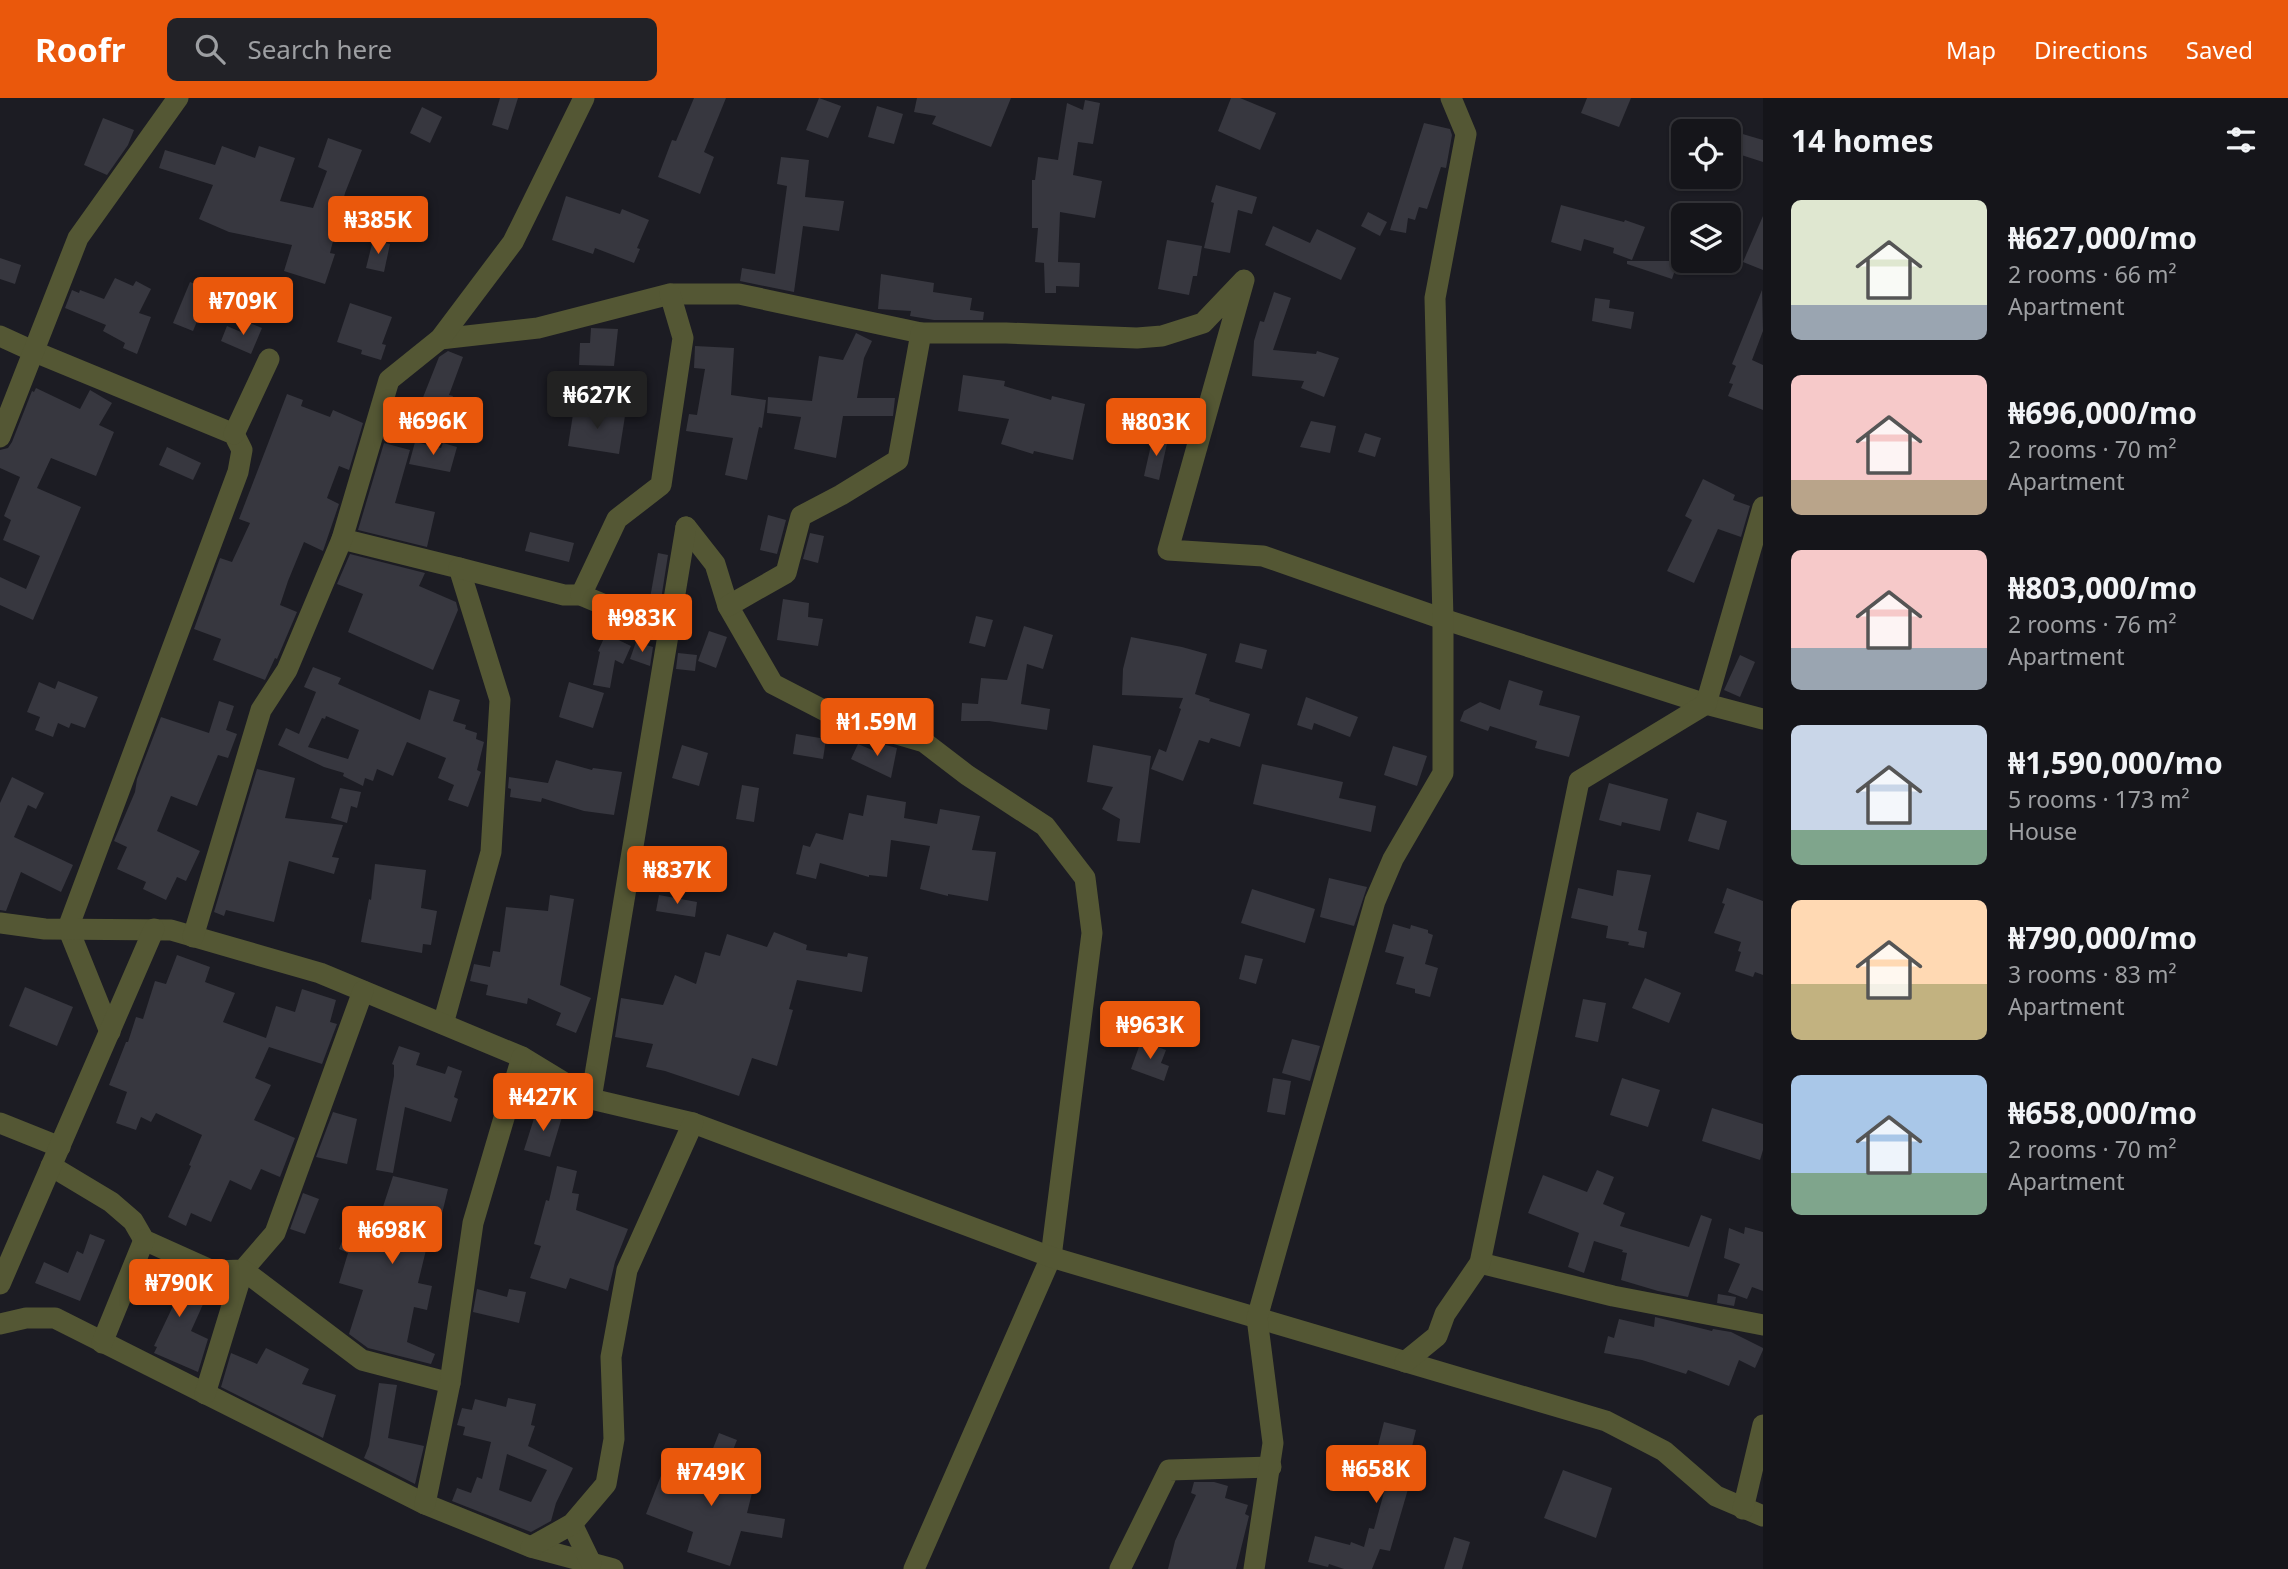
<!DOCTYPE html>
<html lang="en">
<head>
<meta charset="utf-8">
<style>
	body { margin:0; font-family:"Noto Sans",sans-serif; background:#222227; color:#f1f3f6; height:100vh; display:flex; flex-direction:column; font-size:26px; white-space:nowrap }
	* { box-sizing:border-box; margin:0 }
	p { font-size:23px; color:#9d9fa2 }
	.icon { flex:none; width:38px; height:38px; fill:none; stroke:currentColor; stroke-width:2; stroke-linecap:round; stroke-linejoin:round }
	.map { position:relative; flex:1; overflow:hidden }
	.side { display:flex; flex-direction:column; background:#15151a; width:525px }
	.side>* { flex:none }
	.tools { position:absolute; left:1671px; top:21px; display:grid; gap:14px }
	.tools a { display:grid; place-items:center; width:70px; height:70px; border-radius:10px; background:#15151a; box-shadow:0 2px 5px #0004,0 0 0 2px #343439; font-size:35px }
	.price { position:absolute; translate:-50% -60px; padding:0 16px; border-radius:7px; background:#ea580c; color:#fff; font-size:23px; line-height:46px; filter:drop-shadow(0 2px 4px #0008) }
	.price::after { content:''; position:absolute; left:50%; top:42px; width:21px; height:16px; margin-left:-10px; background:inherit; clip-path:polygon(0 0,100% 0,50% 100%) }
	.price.on { background:#222; color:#fff }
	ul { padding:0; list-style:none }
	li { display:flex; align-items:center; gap:21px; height:175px; padding:0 28px }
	li span { display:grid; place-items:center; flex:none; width:196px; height:140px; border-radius:10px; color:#555 }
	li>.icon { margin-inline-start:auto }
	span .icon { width:84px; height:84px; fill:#fffc; stroke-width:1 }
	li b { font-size:30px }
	h2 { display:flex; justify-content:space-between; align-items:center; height:84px; padding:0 28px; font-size:30px }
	header { display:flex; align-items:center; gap:42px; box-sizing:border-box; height:98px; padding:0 35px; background:#ea580c; color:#fff }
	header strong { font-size:33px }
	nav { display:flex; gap:38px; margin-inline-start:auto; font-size:24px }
	.search { width:490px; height:63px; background:#222227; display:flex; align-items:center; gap:18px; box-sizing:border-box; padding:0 24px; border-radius:10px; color:#9d9fa2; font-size:26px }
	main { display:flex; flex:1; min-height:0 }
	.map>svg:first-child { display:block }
	.building { fill:#37373f; fill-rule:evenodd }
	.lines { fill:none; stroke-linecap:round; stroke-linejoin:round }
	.street { stroke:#545734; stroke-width:21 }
</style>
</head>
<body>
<header>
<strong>Roofr</strong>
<div class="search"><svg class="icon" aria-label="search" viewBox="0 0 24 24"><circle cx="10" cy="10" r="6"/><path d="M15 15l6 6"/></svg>Search here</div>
<nav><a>Map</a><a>Directions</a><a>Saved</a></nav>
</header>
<main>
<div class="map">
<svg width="1763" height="1471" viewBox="0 0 1763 1471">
	<rect width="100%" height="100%" fill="#1c1c23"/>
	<!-- building -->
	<g class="building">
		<path d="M500,0H518L508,32L492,27Z"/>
		<path d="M694,0H726L704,54L714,59L700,96L658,79L672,42L676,43Z"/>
		<path d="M819,0L841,8L828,40L806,32Z"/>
		<path d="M917,0H1011L991,49L932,26L936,18L914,14Z"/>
		<path d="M1231,0H1240L1276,15L1260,52L1218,33Z"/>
		<path d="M1587,0H1631L1619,29L1581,15Z"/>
		<path d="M1085,2L1100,5L1093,46L1078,44L1073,77L1102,83L1095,120L1060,114L1058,164L1080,165L1079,189L1056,188V195H1045L1044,165L1035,164L1038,130H1032V82H1035L1038,59L1058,62L1067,5L1083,12Z"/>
		<path d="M877,8L903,16L894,46L868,39Z"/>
		<path d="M422,9L442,19L430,45L410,35Z"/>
		<path d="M103,20L134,32L128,47L107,77L84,67Z"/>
		<path d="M1424,25L1450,31L1452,37L1446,70L1441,69L1427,111L1419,109L1415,122L1408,120L1406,135L1390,132Z"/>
		<path d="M1729,32L1763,42V64L1729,53Z"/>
		<path d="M328,40L362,52L345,95L330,155L335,156L325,186L284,173L292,147L229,134L199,121L213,87L159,70L165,52L215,67L222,48L255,60L259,48L295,60L280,103L313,110L327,73L318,69Z"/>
		<path d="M781,59L809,62L805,99L844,103L839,133L803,128L794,194L740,183L742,170L775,176L787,88L777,86Z"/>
		<path d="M1216,87L1257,99L1252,116L1238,112L1230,155L1204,150L1214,105L1211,104Z"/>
		<path d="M566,98L620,116L622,111L649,122L637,150L640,151L634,165L595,150L593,156L552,142Z"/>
		<path d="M1561,107L1624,124L1625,122L1645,129L1632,162L1613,155L1614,150L1584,141L1581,153L1551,144Z"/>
		<path d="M1368,114L1387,124L1380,138L1361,128Z"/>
		<path d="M1763,118V172L1743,164Z"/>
		<path d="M1273,128L1310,145L1317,131L1356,150L1341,182L1265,147Z"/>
		<path d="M373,142L390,146L384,174L366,170Z"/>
		<path d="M1167,142L1202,148L1197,178H1193L1189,197L1158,191Z"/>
		<path d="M0,160L21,167L15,186L0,181Z"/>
		<path d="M1627,163H1678L1672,181L1627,166Z"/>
		<path d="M881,176L934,185L933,194L972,200L970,212L984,214L983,222H934L910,218L911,213L878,211Z"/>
		<path d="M115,180L133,188L136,183L151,191L139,215L151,219L137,256L123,250L125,245L103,233L106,227L65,210L72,192L79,195L80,192L104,201Z"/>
		<path d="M190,184L210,192L193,233L173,225Z"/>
		<path d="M1762,192L1763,233L1752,262L1763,267V312L1728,298L1733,286L1729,285L1736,268L1732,266Z"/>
		<path d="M1274,194L1291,200L1273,252L1316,256L1317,253L1339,260L1324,299L1301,290L1304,283L1252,278L1254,243L1260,223L1264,224Z"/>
		<path d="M1595,200L1610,202L1609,210L1634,214L1631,231L1592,223Z"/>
		<path d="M350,205L392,219L382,246L386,247L381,262L361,256L362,252L337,244Z"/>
		<path d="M245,223L262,230L251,256L221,243L227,228L241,234Z"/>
		<path d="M591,230L618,231L614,268L579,267L580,245H590Z"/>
		<path d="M856,235L872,243L864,260L857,300H895L893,318H843L836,360L794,351L801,319L767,315L768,299L812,303L819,258L843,262Z"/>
		<path d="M695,248L734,250L731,297L766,302L762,330L759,329L747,382L725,377L733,340L686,333L689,316L697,317L705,271L694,270Z"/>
		<path d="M448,253L463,259L449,297L453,298L447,312L422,302L439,259Z"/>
		<path d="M963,277L1005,283L1004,288L1051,302L1052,298L1085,306L1073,362L1034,353L1033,356L1001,346L1009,321L958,313Z"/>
		<path d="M36,290L80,311L90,292L112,305L99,327L114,334L96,378L51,360L37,390L81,409L33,522L0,507V479L26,491L40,458L3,442L11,422L4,418L20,379L0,370V352L8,350L12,344L32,293L34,294Z"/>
		<path d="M287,296L303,302L301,308L330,319L333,312L363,325L349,372L339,368L327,400L339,406L323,453L304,444L288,483L280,507L297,514L277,561L275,560L265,582L213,562L221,541L194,531L220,460L232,464L250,425L239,421Z"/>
		<path d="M574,310L625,318L619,356L568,348Z"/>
		<path d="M1311,323L1336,328L1330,355L1300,349Z"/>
		<path d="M1365,335L1381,340L1375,359L1358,354Z"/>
		<path d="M1153,338L1168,341L1159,382L1144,378Z"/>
		<path d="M415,344L441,350L443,345L457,349L450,374L409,366Z"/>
		<path d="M384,345L410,352L395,405L435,414L427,449L358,432Z"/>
		<path d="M167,349L201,365L193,382L159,367Z"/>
		<path d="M1703,381L1735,397L1733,402L1750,408L1741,439L1718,431L1694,485L1667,473L1692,422L1685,418Z"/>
		<path d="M768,417L786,422L777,456L760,452Z"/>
		<path d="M530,434L574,445L569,464L525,453Z"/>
		<path d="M810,435L824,438L818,465L803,461Z"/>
		<path d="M658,455L668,457L660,508L649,506Z"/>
		<path d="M350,456L425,475L419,488L456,504L458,512L433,572L348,534L363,496L337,486Z"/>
		<path d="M783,501L809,505L808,519L823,521L818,548L777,542Z"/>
		<path d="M976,518L993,522L985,549L969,545Z"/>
		<path d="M1024,528L1053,537L1043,571L1027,566L1021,606L1050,611L1047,632L989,623H961L962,605L978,606L981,580L1007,582Z"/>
		<path d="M709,533L727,539L716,570L698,563Z"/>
		<path d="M606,536L631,548L623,566L615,562L610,590L593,587L600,554L598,553Z"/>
		<path d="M1131,539L1182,549L1207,556L1195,596L1210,601L1209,603L1250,616L1240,649L1211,640L1209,645L1199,642L1183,683L1151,671L1159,651L1166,654L1181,611L1179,610L1183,600L1122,597L1123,571Z"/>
		<path d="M636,544L653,549L650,568L630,561Z"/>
		<path d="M1240,545L1267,552L1262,571L1235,564Z"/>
		<path d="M678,555L697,557L695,573L676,571Z"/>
		<path d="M1740,557L1755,564L1740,599L1724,592Z"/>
		<path d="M313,569L341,580L338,586L420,622L429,592L460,602L453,623L466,627L465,631L477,635L476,641L484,644L477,672L481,674L468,709L448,702L454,687L438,680L446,660L407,644L393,678L377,671L373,683L365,680L363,688L343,678L344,675L324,669L278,647L286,630L299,636L316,594L304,589ZM326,618L359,632L348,661L308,649L322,620L325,621Z"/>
		<path d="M1509,582L1543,593L1539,607L1580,618L1569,659L1535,650L1537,643L1490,628L1488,633L1460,623L1464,613L1480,604L1500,612Z"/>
		<path d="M58,583L98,599L85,630L71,625L69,630L58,625L53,639L35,632L40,619L27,614L39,584L55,591Z"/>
		<path d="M569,584L604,595L593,630L559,619Z"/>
		<path d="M1306,599L1358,619L1350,639L1314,625L1312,632L1297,627Z"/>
		<path d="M219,603L234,608L226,632L237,636L228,660L218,657L197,708L171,698L157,733L200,753L186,783L177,779L166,802L143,791L146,784L117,771L127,749L114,743L135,694L137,681L161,619L209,635Z"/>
		<path d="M796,636L826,641L823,661L793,656Z"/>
		<path d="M878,645L897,650L891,680L851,661L858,646L877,654Z"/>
		<path d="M682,647L708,655L699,688L672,680Z"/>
		<path d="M1093,647L1151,658L1140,745L1117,743L1120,721L1102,711L1113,689L1087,684Z"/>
		<path d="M1393,648L1427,658L1417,688L1384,677Z"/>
		<path d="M556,662L592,672L593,670L622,674L614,717L584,713L542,700L541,704L510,699L511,691L508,690L509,679L548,685Z"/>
		<path d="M1262,666L1343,684L1339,700L1376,708L1371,734L1253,706Z"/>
		<path d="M257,671L295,680L285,720L343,727L332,759L339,760L334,776L289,763L274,824L226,812L224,818L214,814Z"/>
		<path d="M12,679L44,695L36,711L28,707L14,739L73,767L61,794L21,774L6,813L0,812V705Z"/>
		<path d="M1609,685L1668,701L1660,733L1622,724L1621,728L1599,722Z"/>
		<path d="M742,687L759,690L754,724L736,721Z"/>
		<path d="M340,690L361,694L357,710L351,708L347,725L331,720Z"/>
		<path d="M867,697L906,704L904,720L937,726L940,711L980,718L972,752L996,754L988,803L948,796V798L920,791L930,748L891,742L887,779L869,777V779L820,765L816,781L796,776L803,747L810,749L816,735L843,742L849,715L863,718Z"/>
		<path d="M1697,714L1727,723L1719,752L1688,743Z"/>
		<path d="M375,766L426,772L421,810L437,813L431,847L423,846L422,855L361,844L369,801L371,802Z"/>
		<path d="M1617,772L1651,777L1638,832L1647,834L1644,850L1628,847L1629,844L1606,840L1608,828L1571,820L1578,790L1613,798Z"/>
		<path d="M1329,780L1367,789L1354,828L1320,819Z"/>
		<path d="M1727,790L1763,803V877L1755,874L1753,879L1735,873L1741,854L1738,853L1741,844L1714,835L1725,806L1722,805Z"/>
		<path d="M1252,791L1315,811L1305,845L1241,825Z"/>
		<path d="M550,797L574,801L560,887L591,900L576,935L556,927L561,915L528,900L527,906L486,897L488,887L470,883L474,866L490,869L493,853L500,854L506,809L548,813Z"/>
		<path d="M659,797L697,804L695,819L656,813Z"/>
		<path d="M1393,826L1410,831L1411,827L1428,832V835L1433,837L1425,866L1438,870L1430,899L1415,895V891L1396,886L1404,859L1385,854Z"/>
		<path d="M774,834L807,847L806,852L847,859L848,855L868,859L862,894L797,882L789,911L793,912L777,968L752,960L739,998L665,973L646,969L653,946L615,939L621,900L663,907L675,877L696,886L705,854L720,858L727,836L767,849Z"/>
		<path d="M177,857L210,869L205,884L235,895L223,924L266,940L276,908L295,914L302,891L336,902L330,924L337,926L322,966L269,949L255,980L271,987L254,1022L295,1040L280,1079L261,1071L251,1092L230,1082L211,1124L191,1115L186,1128L168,1119L191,1068L189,1067L202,1037L156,1015L151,1024L141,1019L136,1032L116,1025L127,994L109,987L126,944H128L136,919L143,921L155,883L166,886Z"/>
		<path d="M1245,857L1263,861L1256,886L1239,881Z"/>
		<path d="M1645,880L1681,895L1669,925L1632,910Z"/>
		<path d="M25,889L73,909L57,948L9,928Z"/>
		<path d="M1583,901L1606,905L1598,944L1575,939Z"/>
		<path d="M1292,941L1320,948L1310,983L1282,975Z"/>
		<path d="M1141,943L1166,952L1161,965L1169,968L1164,983L1131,971Z"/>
		<path d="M399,948L420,955L416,967L445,976L448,968L462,973L454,999L458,1001L451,1024L405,1009L393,1075L376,1072L394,978V967L392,966Z"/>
		<path d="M1273,980L1291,983L1285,1017L1267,1014Z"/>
		<path d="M1622,980L1660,992L1648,1029L1610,1017Z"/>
		<path d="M1712,1010L1763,1026V1052L1760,1062L1702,1043Z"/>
		<path d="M537,1011L562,1019L550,1059L524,1052Z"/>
		<path d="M333,1014L357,1021L347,1066L316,1059Z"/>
		<path d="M557,1068L577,1073L572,1095L579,1096L576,1112L628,1131L615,1164L608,1193L570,1180L566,1191L530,1180L541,1148L534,1146L546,1102L549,1103Z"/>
		<path d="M1597,1072L1614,1079L1603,1106L1625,1115L1620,1128L1689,1149L1701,1117L1712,1121L1688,1199L1658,1193L1621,1182L1627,1155L1622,1154L1623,1152L1594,1143L1584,1175L1568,1169L1579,1135L1528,1115L1543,1077L1587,1094Z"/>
		<path d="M393,1078L448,1091L440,1124L433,1123L418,1185L432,1188L427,1212L414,1209L407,1244L435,1256L431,1266L368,1250L349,1236L363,1192L339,1185L348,1155L339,1151L355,1110L380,1118Z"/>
		<path d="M303,1095L319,1101L305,1136L290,1131Z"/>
		<path d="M1745,1129L1763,1134V1193L1752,1189L1747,1201L1728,1194L1740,1166L1724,1160L1729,1130L1744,1136Z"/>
		<path d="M90,1136L105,1142L80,1203L35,1185L44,1164L68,1175L77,1153L83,1156Z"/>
		<path d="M153,1168L209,1193L191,1233L208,1241L198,1274L154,1255L157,1249L154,1248L174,1206L142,1190Z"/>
		<path d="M477,1191L507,1199L509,1191L526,1194L519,1225L473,1214Z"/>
		<path d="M1718,1196L1736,1199L1734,1208L1717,1205Z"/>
		<path d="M1655,1219L1712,1233L1713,1231L1731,1234L1763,1250V1252L1755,1270L1739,1262L1729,1288L1688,1272L1686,1276L1642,1262L1604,1255L1608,1238L1614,1240L1619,1221L1654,1229Z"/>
		<path d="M266,1250L309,1271L302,1286L336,1297L323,1340L221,1289L231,1255L257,1266Z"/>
		<path d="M379,1285L397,1287L388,1340L424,1348L415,1386L364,1360L369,1348Z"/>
		<path d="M508,1300L536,1306L531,1327L535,1328L528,1348L573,1370L556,1405L551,1423L531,1434L452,1403L457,1390L471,1395L477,1379L482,1381L491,1344L463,1337L465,1329L457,1327L462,1310L472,1312L475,1301L506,1309ZM507,1356L547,1372L531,1404L499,1392Z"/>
		<path d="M1384,1324L1416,1332L1410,1357L1415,1358L1410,1373L1413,1374L1390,1453L1380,1451L1372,1471H1344L1329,1466L1328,1469L1308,1464L1315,1438L1350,1447L1351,1444L1364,1449L1369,1430L1374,1431L1389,1376L1372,1371Z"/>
		<path d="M719,1335L737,1342L719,1387L752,1395L747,1415L785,1421L782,1440L741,1433L730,1468L687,1454L693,1434L646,1416L664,1370L700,1384Z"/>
		<path d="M1563,1372L1612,1390L1596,1440L1544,1420Z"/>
		<path d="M1194,1384H1214L1228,1388L1225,1400L1248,1407L1245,1416L1249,1418L1236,1471H1168L1175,1443L1196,1397L1191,1395Z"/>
		<path d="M1454,1439L1470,1444L1462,1471H1444Z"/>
	</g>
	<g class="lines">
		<!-- street -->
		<g class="street">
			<path d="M0,238L35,254L234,336L242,352L238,374L68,830L110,934"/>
			<path d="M440,241L538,230L670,196H739L921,235"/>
			<path d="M234,336L269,261"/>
			<path d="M0,339L78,140L178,0"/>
			<path d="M686,429L715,466L728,508L773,586L835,618L924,644L967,677L1045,728L1085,780L1092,835L1051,1159L914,1471"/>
			<path d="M342,441L459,470L500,602L491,754L443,926"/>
			<path d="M459,470L564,497H581L669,534"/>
			<path d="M581,497L617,421L661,387L683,240L670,196"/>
			<path d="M728,508L786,475L801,418L841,397L898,362L921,235H1006L1137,240L1162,238L1203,225L1244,182L1168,452L1263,458L1443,521L1706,606L1763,621"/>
			<path d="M0,825L45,831L171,832L320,875L522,959L591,1001L693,1025L1051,1159L1606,1323L1664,1353L1716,1398L1763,1418"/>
			<path d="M193,839L261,612L287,572L342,441L389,282L440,241L513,144L584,0"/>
			<path d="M591,1001L686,429"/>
			<path d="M0,1025L60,1049"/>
			<path d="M51,1068L111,1104L133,1123L144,1142L213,1173L243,1172L275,1135L363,893"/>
			<path d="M1480,1165L1613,1198L1763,1227"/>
			<path d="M0,1186L154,831"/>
			<path d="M0,1226L26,1220H55L425,1406L531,1449L613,1471"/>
			<path d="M102,1245L144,1142"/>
			<path d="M1405,1264L1437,1238L1445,1216L1480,1165L1579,683L1706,606L1763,409"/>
			<path d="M205,1296L243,1172L362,1262L450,1285"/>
			<path d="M425,1406L450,1285L473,1125L522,959"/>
			<path d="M1743,1411L1763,1327"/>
			<path d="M572,1426L591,1465"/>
			<path d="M531,1449L572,1426L606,1386L614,1341L611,1259L627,1172L693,1025"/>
			<path d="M1120,1471L1169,1372L1271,1369"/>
			<path d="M1254,1471L1273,1345L1257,1220L1375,803L1393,761L1443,675V521L1435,200L1466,36L1451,0"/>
		</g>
	</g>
</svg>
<div class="tools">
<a><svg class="icon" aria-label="locate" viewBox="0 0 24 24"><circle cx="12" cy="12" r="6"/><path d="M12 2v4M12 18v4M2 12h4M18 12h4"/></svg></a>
<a><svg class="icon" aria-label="layers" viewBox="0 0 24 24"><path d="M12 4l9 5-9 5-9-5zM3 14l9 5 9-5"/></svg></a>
</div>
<b class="price" style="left:378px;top:158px">₦385K</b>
<b class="price" style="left:243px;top:239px">₦709K</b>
<b class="price on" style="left:597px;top:333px">₦627K</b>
<b class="price" style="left:433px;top:359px">₦696K</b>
<b class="price" style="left:1156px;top:360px">₦803K</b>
<b class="price" style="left:642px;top:556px">₦983K</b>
<b class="price" style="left:877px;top:660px">₦1.59M</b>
<b class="price" style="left:677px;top:808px">₦837K</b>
<b class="price" style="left:1150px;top:963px">₦963K</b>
<b class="price" style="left:543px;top:1035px">₦427K</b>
<b class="price" style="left:392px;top:1168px">₦698K</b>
<b class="price" style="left:179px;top:1221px">₦790K</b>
<b class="price" style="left:1376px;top:1407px">₦658K</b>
<b class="price" style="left:711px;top:1410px">₦749K</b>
</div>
<section class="side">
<h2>14 homes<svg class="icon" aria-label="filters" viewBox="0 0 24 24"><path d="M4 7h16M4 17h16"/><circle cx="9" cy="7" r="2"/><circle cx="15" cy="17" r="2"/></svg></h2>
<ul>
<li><span style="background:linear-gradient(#dfe7d0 75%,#9aa5b1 0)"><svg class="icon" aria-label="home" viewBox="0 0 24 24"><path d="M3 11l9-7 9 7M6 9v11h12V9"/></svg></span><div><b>₦627,000/mo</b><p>2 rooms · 66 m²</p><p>Apartment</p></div></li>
<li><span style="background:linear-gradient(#f6c9c9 75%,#b9a48a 0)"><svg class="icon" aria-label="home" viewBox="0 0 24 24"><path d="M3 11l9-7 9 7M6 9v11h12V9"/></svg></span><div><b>₦696,000/mo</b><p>2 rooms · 70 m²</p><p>Apartment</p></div></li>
<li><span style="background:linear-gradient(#f6c9c9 70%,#9aa5b1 0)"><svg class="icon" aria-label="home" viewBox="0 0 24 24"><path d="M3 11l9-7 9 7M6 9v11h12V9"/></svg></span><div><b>₦803,000/mo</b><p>2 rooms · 76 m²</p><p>Apartment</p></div></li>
<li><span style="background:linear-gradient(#c9d6e8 75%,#7fa58c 0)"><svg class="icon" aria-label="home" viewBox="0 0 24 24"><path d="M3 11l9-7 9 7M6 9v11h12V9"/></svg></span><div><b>₦1,590,000/mo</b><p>5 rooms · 173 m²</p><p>House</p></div></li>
<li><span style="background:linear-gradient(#ffd9b3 60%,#c2b280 0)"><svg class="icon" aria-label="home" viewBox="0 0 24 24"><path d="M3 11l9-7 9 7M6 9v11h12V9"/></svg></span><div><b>₦790,000/mo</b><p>3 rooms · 83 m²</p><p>Apartment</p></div></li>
<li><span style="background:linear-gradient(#a9c7e8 70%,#7fa58c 0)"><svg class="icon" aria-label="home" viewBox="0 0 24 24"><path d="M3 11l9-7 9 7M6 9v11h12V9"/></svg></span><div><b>₦658,000/mo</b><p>2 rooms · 70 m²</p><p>Apartment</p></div></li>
</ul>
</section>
</main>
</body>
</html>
